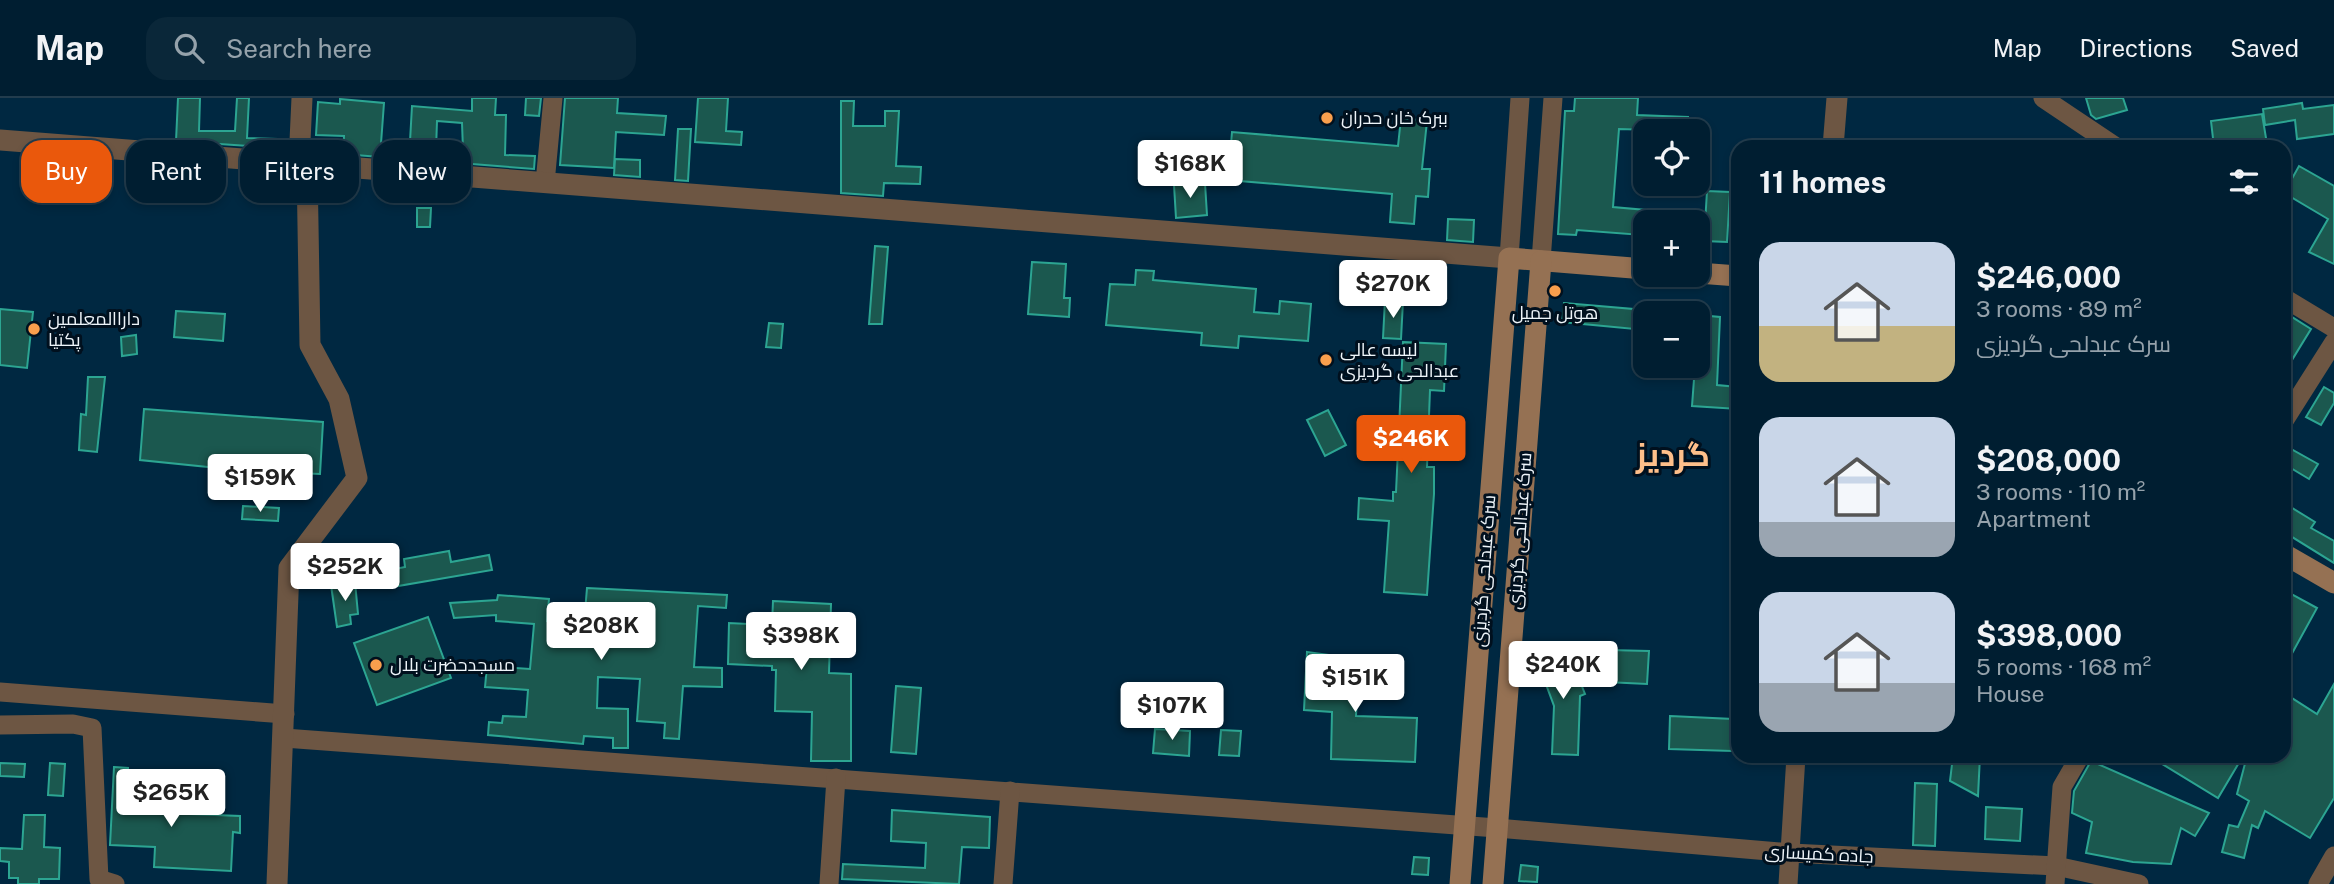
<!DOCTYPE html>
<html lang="en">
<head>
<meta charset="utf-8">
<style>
	body { margin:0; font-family:"Public Sans",Cairo,sans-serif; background:#0a2739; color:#f1f3f6; height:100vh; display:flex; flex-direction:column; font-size:26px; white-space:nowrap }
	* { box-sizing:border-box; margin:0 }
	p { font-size:23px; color:#95a2ab }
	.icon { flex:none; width:38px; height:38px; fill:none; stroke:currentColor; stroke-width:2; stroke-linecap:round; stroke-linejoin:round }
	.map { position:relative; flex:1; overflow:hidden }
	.panel { position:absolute; left:1731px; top:42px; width:560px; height:623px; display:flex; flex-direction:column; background:#001e31; border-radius:21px; box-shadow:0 4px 10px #0003,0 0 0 2px #223c4d }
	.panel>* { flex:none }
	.hud { position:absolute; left:21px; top:42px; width:665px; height:63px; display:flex; gap:14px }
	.buttons { position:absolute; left:1633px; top:21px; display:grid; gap:14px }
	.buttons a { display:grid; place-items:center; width:77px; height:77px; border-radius:14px; background:#001e31; box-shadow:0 4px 10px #0003,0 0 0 2px #223c4d; font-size:35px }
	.price { position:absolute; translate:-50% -60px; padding:0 16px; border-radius:7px; background:#fff; color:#222; font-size:23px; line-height:46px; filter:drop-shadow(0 2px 4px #0008) }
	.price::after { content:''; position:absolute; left:50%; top:42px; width:21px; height:16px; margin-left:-10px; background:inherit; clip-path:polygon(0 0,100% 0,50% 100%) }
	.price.on { background:#ea580c; color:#fff }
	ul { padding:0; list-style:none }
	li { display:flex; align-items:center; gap:21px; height:175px; padding:0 28px }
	li span { display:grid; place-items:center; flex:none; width:196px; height:140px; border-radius:21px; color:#555 }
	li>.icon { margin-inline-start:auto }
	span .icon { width:84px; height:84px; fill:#fffc; stroke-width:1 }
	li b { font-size:30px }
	h2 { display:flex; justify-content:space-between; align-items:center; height:84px; padding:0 28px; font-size:30px }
	.tag { padding:0 24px; border-radius:21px; background:#001e31; box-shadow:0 4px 10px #0003,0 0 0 2px #223c4d; font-size:24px; line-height:63px }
	.tag.on { background:#ea580c; color:#fff }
	header { display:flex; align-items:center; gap:42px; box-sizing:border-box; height:98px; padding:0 35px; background:#001e31; border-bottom:2px solid #223c4d }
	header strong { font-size:33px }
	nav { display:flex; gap:38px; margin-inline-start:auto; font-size:24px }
	.search { width:490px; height:63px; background:#0a2739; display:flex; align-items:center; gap:18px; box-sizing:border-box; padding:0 24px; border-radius:21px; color:#95a2ab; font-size:26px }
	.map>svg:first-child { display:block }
	.building { fill:#1b584f; stroke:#2ca592; stroke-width:2; fill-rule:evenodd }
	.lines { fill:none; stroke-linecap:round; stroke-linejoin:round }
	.minor { stroke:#6d5643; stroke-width:19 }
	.tertiary { stroke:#6d5643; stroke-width:21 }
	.secondary { stroke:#957153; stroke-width:21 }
	.poi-dot { fill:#f99f4d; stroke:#00101e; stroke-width:2.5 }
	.labels { text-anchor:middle; stroke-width:6; stroke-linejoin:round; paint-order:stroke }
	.poi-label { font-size:18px; fill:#eef5fa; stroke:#00101e; text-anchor:start }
	.street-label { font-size:18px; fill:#eef5fa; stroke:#00101e }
	.town-label { font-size:32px; font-weight:bold; fill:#febf8a; stroke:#00101e }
</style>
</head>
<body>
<header>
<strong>Map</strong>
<div class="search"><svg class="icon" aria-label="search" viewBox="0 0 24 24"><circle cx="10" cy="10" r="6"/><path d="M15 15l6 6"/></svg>Search here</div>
<nav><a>Map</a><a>Directions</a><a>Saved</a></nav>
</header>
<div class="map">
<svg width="2334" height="786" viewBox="0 0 2334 786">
	<rect width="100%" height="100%" fill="#002841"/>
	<!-- building -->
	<g class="building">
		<path d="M178,0H200L199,33H235L237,0H249L247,40L277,41V50L176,43Z"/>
		<path d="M472,0H496L495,17H506L505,57L535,58L534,71L409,61L412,8L472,13ZM437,23L462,25L463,52H436Z"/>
		<path d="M526,0H541L539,18L525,17Z"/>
		<path d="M565,0H618L617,15L666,18L664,37L616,34L614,70L560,67Z"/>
		<path d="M698,0H728L726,33L742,34L741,47L695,44Z"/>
		<path d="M1575,0H1638L1637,17L1688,19L1687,33L1619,31L1613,109L1669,114V124H1643L1642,137L1577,132L1576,137L1558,136L1565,13H1574Z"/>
		<path d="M2086,0H2123L2127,12L2096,21L2091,17Z"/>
		<path d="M340,1L384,5L380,59L343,56L344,38L316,37L318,4L340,6Z"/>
		<path d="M841,3H854L853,28H885V13H899L896,68L921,69L920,86L884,85L883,98L841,95Z"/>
		<path d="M2302,5L2303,11L2334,7V36L2297,41L2295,22L2265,27L2263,11Z"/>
		<path d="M2262,16L2267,46L2214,49L2211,23Z"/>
		<path d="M1401,20L1427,23L1422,71H1430L1428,99L1416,98L1414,126L1390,124L1392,96L1228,82L1232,34L1398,48Z"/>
		<path d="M678,31H691L688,83L675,82Z"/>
		<path d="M615,61L640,62V79L614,77Z"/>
		<path d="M2299,68L2334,88V166L2309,154L2328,121L2284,95Z"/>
		<path d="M1205,85L1207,117L1176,120L1174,87Z"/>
		<path d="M1707,93L1730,94L1727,144L1704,143Z"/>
		<path d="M417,110H431L430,129H417Z"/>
		<path d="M1448,121L1474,122L1473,144L1447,142Z"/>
		<path d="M875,148L888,149L882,226H869Z"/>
		<path d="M1032,164L1066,166L1064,200H1070L1069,219L1028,216Z"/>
		<path d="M1136,172L1154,173L1153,182L1256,191L1254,214L1279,216L1280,203L1311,206L1308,243L1239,238L1238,250L1201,247L1202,235L1106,227L1110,186L1135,187Z"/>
		<path d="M1385,202L1403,203L1401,241L1383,240Z"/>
		<path d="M1564,205L1645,212V232L1562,224Z"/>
		<path d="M0,211L33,214L27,270L0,267Z"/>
		<path d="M176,213L225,216L223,243L174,239Z"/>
		<path d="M2284,214L2311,231L2284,275Z"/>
		<path d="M1699,217L1720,219L1717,287L1738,289V311L1692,308L1695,268H1698Z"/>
		<path d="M769,225L783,226L781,250L766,249Z"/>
		<path d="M136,237L137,256L122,258L121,239Z"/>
		<path d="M1403,244L1446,246L1444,293L1430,292L1427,369H1434V396L1427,497L1384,494L1389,423L1358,421L1359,400L1393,403V394H1396Z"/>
		<path d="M88,279H105L97,354L79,352L81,316L86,317Z"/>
		<path d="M2324,289L2334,295V305L2321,327L2306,319Z"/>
		<path d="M144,311L323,324L320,376L247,373L140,362Z"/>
		<path d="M1328,312L1346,347L1325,358L1307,322Z"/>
		<path d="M2284,347L2318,366L2309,381L2284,366Z"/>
		<path d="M2284,405L2315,424L2311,430L2334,443V465L2284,434Z"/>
		<path d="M243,408L279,410L278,423L242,421Z"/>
		<path d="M449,453L451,464L489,457L492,472L398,488L395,471L405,469L404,461Z"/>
		<path d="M355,484L358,516L350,517L351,526L337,529L331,487Z"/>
		<path d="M587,490L727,497L726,510L698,508L694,569L722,570V589L683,588L679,641L664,640L665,625L637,623L640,581L598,579L597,610L628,611V650H613V640L584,638L583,646L488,637L489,624L502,625L503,618L526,619L528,592L485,589L487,568L530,571L534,526L496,523V517L454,520L450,505L497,502L498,497L549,501L547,523L584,526Z"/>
		<path d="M2284,492L2317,510L2284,570Z"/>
		<path d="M773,503L831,506L829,575L851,576V663H811L812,614L775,613L776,572H772V568L728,566L729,525L772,527Z"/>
		<path d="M428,519L451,580L377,607L354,545Z"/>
		<path d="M1567,551L1585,596L1580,598L1578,657L1552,656L1554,608L1537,562Z"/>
		<path d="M1608,552L1649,553L1647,586L1606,584Z"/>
		<path d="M1307,554L1359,561L1356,618L1417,620L1415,664L1331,661L1332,614L1304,612Z"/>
		<path d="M2334,586V700L2310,740L2265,713L2258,730L2252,727L2244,760L2222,754L2229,727L2238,729L2249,703L2237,696L2247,658H2284V595L2317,616Z"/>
		<path d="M896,588L921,590L916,656L891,654Z"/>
		<path d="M1670,618L1733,621L1732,653L1669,651Z"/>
		<path d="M1155,631L1190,633L1189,658L1153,655Z"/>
		<path d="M1221,632L1241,633L1239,658L1219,657Z"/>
		<path d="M1953,658H1980L1978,698L1950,683Z"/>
		<path d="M2149,658H2243L2218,700Z"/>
		<path d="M2091,663L2209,715L2195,738L2181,730L2171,766L2133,764L2086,755L2092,724L2072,715L2074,693Z"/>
		<path d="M0,665L25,666L24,679L0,678Z"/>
		<path d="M50,665L65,666L63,698L48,697Z"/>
		<path d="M114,669L128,670L127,696L191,698L190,716L240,718V735L233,734L231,773L154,769L155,749L110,747Z"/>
		<path d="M1915,685L1937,686L1935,748L1913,747Z"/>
		<path d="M1986,709L2022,711L2020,743L1985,741Z"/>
		<path d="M892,712L990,719L989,750L962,749L959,786L842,781L843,766L925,770L926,745L891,743Z"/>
		<path d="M24,717H45L44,749L60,750L59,781H39V786H18V780H9V764L0,763V750L22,751Z"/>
		<path d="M1414,759L1429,760L1428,777L1412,776Z"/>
		<path d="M1521,767L1538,769L1537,784L1519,783Z"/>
	</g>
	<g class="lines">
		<!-- minor -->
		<g class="minor">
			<path d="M2043,0L2116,49"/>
			<path d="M545,85L553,0"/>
			<path d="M1509,160L1520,0"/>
			<path d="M1541,163L1553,0"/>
			<path d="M2284,200L2334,230"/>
			<path d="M2284,323L2334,244"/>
			<path d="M0,594L285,616"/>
			<path d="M0,627L73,626L92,630L99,781L115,786"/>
			<path d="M284,640L1497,730L1791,755L2056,768L2139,786"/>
			<path d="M829,786L836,680"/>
			<path d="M1003,786L1010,693"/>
			<path d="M1788,786L1796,658"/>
			<path d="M2055,786L2062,689L2080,658"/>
			<path d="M2318,786L2334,758"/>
		</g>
		<!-- tertiary -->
		<g class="tertiary">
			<path d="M0,42L1509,160"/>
			<path d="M1833,49L1837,0"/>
			<path d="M277,786L289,470L357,380L339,301L310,247L307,67L300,43L302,0"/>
		</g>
		<!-- secondary -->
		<g class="secondary">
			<path d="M1698,175L1738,178"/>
			<path d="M2284,456L2334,485"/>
			<path d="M1460,786L1509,160L1645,171"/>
			<path d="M1493,786L1541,163"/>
		</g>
	</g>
	<!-- markers -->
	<g class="poi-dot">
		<circle cx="1327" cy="20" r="7"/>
		<circle cx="1555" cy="193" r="7"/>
		<circle cx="34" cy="231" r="7"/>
		<circle cx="1326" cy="262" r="7"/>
		<circle cx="376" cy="567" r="7"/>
	</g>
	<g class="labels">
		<!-- poi labels -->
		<g class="poi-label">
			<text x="1341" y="26">ببرک خان حدران</text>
			<text x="1555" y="221" text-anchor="middle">هوتل جمیل</text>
			<text x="48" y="227">داراالمعلمین<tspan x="48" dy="21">پکتیا</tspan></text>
			<text x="1340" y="258">لیسه عالی<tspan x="1340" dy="21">عبدالحی گردیزی</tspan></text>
			<text x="390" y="573">مسجدحضرت بلال</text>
		</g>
		<!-- street labels -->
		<g class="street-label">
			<text transform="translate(1520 433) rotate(-86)" y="6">سرک عبدالحی گردیزی</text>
			<text transform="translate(1484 473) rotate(-86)" y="6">سرک عبدلحی گردیزی</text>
			<text transform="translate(1819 756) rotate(3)" y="6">جاده کمیساری</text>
		</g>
		<!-- town labels -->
		<g class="town-label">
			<text x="1673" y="368">گردیز</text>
		</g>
	</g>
</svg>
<div class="buttons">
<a><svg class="icon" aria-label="locate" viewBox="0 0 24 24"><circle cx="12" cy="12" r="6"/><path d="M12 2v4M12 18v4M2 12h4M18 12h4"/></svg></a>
<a>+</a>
<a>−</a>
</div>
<b class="price" style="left:1190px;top:102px">$168K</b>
<b class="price" style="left:1393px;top:222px">$270K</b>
<b class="price on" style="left:1411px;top:377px">$246K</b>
<b class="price" style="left:260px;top:416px">$159K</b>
<b class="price" style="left:345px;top:505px">$252K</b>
<b class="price" style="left:601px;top:564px">$208K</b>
<b class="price" style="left:801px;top:574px">$398K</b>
<b class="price" style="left:1563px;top:603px">$240K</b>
<b class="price" style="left:1355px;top:616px">$151K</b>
<b class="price" style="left:1172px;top:644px">$107K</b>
<b class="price" style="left:171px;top:731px">$265K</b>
<div class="hud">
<a class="tag on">Buy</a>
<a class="tag">Rent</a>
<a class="tag">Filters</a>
<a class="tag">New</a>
</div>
<section class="panel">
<h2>11 homes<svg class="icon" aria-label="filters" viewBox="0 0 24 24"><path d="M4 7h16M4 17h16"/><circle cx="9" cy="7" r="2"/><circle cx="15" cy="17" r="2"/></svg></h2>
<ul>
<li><span style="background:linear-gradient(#c9d6e8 60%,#c2b280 0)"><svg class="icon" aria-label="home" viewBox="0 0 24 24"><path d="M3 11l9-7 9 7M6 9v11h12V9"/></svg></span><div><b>$246,000</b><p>3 rooms · 89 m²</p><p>سرک عبدلحی گردیزی</p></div></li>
<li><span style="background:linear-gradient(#c9d6e8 75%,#9aa5b1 0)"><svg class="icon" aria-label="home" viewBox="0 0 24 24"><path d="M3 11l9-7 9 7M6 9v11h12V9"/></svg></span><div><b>$208,000</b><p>3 rooms · 110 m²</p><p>Apartment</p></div></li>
<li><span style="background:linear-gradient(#c9d6e8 65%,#9aa5b1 0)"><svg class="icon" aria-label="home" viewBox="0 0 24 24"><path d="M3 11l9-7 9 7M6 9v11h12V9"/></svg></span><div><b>$398,000</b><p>5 rooms · 168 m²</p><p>House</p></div></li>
</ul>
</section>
</div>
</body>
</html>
